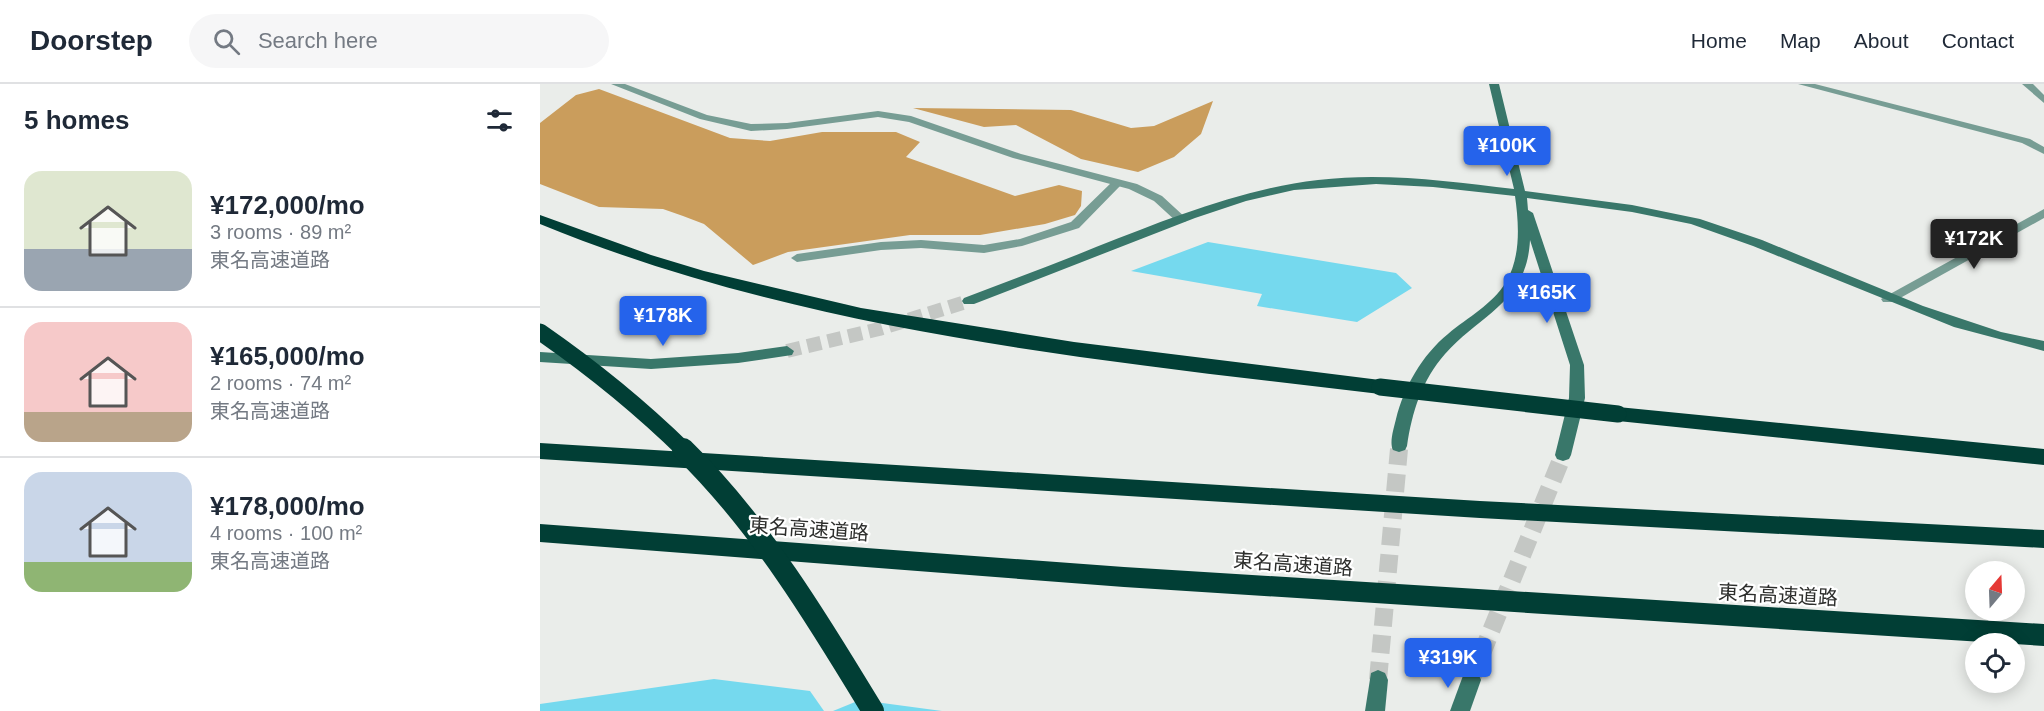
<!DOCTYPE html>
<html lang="en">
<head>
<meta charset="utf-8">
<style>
	body { margin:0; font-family:Helvetica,"Noto Sans JP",sans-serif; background:#f6f6f7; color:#1f2937; height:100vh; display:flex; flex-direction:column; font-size:22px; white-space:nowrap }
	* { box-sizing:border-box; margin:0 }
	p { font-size:20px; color:#747a83 }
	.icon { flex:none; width:33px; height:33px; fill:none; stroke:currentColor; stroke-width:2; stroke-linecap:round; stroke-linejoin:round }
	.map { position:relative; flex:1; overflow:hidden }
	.side { display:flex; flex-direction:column; background:#fff; width:540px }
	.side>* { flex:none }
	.needle { width:39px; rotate:19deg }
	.fabs { position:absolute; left:1425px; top:477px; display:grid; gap:12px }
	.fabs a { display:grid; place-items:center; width:60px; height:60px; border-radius:50%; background:#fff; box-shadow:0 3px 15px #0003; font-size:30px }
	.price { position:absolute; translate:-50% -51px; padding:0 14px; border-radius:6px; background:#2563eb; color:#fff; font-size:20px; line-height:39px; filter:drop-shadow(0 2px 3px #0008) }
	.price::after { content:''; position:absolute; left:50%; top:36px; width:18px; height:14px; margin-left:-9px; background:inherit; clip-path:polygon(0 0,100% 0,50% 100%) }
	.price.on { background:#222; color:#fff }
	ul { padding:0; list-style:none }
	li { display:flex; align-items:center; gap:18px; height:150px; padding:0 24px }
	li+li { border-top:2px solid #e0e1e3 }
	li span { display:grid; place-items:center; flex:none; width:168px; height:120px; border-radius:18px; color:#555 }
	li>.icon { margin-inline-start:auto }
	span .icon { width:72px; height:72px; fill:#fffc; stroke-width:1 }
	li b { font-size:26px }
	h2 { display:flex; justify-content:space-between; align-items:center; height:72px; padding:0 24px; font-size:26px }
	header { display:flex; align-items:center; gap:36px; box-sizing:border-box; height:84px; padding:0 30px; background:#fff; border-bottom:2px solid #e0e1e3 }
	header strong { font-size:28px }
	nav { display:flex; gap:33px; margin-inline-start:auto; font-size:21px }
	.search { width:420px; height:54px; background:#f6f6f7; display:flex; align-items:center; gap:15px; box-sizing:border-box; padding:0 21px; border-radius:33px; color:#747a83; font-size:22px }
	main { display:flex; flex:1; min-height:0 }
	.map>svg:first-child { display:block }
	.forest { fill:#ca9d5c }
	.water { fill:#75d9ee }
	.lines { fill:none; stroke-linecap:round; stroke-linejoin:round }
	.secondary-tunnel-far1 { stroke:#c4c7c4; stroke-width:14; stroke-dasharray:14 7; stroke-linecap:butt }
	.secondary-tunnel { stroke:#c4c7c4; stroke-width:18; stroke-dasharray:18 9; stroke-linecap:butt }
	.lane { fill:#779d94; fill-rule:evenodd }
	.street { fill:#779d94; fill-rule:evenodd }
	.secondary { fill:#39776a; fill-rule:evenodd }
	.highway { fill:#013e35; fill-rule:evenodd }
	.highway-bridge-far1 { stroke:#013e35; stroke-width:17 }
	.highway-bridge { stroke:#013e35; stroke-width:22 }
	.labels { text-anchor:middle; stroke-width:4.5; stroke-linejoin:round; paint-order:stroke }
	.near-street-label { font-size:20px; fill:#2d2e2c; stroke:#fff }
</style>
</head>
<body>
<header>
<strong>Doorstep</strong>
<div class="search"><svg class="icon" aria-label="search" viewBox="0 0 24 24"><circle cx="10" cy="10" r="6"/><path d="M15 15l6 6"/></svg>Search here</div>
<nav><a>Home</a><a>Map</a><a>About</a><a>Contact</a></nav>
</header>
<main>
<section class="side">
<h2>5 homes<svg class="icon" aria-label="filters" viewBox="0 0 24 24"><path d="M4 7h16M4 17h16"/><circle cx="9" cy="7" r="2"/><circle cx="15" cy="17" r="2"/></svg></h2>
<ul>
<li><span style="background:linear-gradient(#dfe7d0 65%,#9aa5b1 0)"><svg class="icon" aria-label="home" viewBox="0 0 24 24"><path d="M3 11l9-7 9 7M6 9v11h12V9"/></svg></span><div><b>¥172,000/mo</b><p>3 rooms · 89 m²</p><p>東名高速道路</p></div></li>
<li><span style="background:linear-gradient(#f6c9c9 75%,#b9a48a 0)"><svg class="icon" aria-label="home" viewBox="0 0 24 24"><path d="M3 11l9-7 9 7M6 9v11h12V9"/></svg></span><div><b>¥165,000/mo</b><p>2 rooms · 74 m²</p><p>東名高速道路</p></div></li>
<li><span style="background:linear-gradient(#c9d6e8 75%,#8fb573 0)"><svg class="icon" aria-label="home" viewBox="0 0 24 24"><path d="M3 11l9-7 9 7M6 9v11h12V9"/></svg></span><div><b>¥178,000/mo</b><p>4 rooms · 100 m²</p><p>東名高速道路</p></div></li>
</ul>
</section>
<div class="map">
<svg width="1504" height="627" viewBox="0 0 1504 627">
	<rect width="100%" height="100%" fill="#eaedea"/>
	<!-- forest -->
	<g class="forest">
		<path d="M59,5L190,54L230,57L282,48H356L380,58L366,73L475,112L519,101L542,107L541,122L535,131L505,140L440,151H370L248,168L213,181L164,140L143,132L123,125L59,123L0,100V39L36,11Z"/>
		<path d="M673,17L661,50L634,73L598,88L541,75L476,41L444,43L373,24L531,26L591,44L614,42Z"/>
	</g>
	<!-- water -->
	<g class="water">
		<path d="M668,158L856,189L872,204L817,238L717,222L722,210L591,187Z"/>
		<path d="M174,595L270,607L284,627H0V620Z"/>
		<path d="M320,616L402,627H293Z"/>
	</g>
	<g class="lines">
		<!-- secondary-tunnel-far1 -->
		<g class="secondary-tunnel-far1">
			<path d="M247,267L339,245L429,217"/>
			<path d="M859,367V362"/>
		</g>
		<!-- secondary-tunnel -->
		<g class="secondary-tunnel">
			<path d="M838,596L859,365"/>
			<path d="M931,596L1023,371"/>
		</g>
		<!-- lane -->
		<path class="lane" d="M577,96L583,99L581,101L539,144L482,162L444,169L381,164L341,166L257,178L251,174L257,170L341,158L381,156L444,161L480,155L531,138L573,97Z"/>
		<!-- street -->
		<g class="street">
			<path d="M71,0H85L167,31L211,40L247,39L338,27L371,32L481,70L597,100L622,112L647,135L645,138H637L614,117L589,105L473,74L369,38L338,33L247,45L211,47L160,35Z"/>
			<path d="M1258,0H1275L1490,55L1504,63V70L1482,59Z"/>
			<path d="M1482,0H1493L1504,11V19Z"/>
			<path d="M1504,125V134L1353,218H1343L1341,215Z"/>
		</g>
		<!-- secondary -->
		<g class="secondary">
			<path d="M949,0H959L985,107L1092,121L1160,135L1222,156L1383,222L1461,248L1504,257V267L1414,243L1213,162L1151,140L1092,128L987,114L988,126L993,129L1044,281L1045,314L1031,371L1029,375L1023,377L1017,375L1015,371L1029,314L1030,281L990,156C987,219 940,230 905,270C882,296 872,328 867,362L865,366L859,368L853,366C849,358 854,344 856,335C864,303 882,271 908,250C928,233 952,221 966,198C981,173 979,140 975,112L893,103L836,100L754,106L706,117L655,134L434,220H424L422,217L424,214C468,197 513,181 556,163C628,135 701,105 778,96C843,88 909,97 974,105Z"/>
			<path d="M247,262L254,267L252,271L198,279L111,285L0,278V268L111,275L198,269Z"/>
			<path d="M838,586L845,589L848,596L845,627H825L831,589Z"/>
			<path d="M931,586L938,589L941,596L930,627H910L924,589Z"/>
		</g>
		<!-- highway -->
		<g class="highway">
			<path d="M0,131L111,171L164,187L321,224L534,258L840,296L846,298L849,303L846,308L840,310C557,276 266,249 0,140Z"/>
			<path d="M1078,323L1504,365V381L1078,337L1072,335L1069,330L1072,325Z"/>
			<path d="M0,359L940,417L1504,446V464L940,434L0,375Z"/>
			<path d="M0,440L584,483L1504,540V562L584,503L0,458Z"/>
		</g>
		<!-- highway-bridge-far1 -->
		<g class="highway-bridge-far1">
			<path d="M0,248C52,284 99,322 145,367"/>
			<path d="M840,303L1078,330"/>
		</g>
		<!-- highway-bridge -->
		<path class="highway-bridge" d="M143,365C220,440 278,536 333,627"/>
	</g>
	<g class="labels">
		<!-- near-street labels -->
		<g class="near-street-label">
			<text transform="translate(269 445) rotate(4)" y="7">東名高速道路</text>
			<text transform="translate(753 480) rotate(4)" y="7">東名高速道路</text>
			<text transform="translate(1238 511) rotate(3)" y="7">東名高速道路</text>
		</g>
	</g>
</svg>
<div class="fabs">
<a><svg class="needle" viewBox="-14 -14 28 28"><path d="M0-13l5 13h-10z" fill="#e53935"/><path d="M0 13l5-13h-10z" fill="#747a83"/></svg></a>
<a><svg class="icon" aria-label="locate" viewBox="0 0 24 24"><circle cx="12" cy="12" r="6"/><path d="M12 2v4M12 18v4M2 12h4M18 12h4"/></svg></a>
</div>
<b class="price" style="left:967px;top:93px">¥100K</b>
<b class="price on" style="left:1434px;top:186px">¥172K</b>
<b class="price" style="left:1007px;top:240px">¥165K</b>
<b class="price" style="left:123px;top:263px">¥178K</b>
<b class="price" style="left:908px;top:605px">¥319K</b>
</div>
</main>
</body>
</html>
